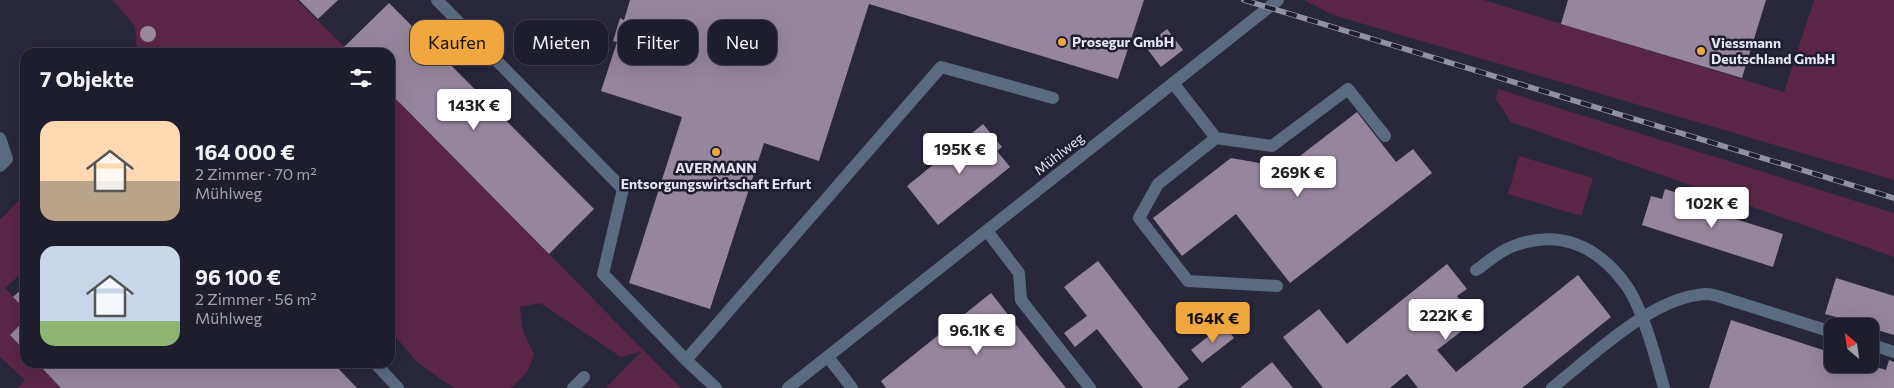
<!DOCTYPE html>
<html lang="de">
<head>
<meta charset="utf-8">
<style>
	body { margin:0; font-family:Commissioner,sans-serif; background:#262634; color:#f1f3f6; height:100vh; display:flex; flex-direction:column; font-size:19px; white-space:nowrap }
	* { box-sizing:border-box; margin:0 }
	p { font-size:16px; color:#a1a2a9 }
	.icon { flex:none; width:28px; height:28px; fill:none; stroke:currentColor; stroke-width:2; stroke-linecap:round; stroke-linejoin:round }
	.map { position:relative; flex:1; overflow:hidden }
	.side { position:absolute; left:20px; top:48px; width:375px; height:320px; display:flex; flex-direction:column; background:#1e1d2c; border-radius:15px; box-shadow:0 5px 20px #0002,0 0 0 1px #3c3b48 }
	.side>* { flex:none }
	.guide { position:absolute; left:410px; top:20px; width:475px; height:45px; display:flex; gap:10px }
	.needle { width:32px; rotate:331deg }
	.controls { position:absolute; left:1824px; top:318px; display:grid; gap:10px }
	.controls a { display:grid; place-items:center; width:55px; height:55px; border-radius:10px; background:#1e1d2c; box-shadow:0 5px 20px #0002,0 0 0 1px #3c3b48; font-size:25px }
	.price { position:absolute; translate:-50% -42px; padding:0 11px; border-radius:5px; background:#fff; color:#222; font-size:16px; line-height:32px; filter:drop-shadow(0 1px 2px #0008) }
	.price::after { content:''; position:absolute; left:50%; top:30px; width:15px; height:11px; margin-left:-8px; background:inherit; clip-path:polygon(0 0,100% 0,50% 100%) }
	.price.active { background:#efa73e; color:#111 }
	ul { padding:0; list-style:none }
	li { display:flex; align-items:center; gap:15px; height:125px; padding:0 20px }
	li span { display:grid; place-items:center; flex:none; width:140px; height:100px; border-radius:15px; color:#555 }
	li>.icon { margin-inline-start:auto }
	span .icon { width:60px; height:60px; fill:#fffc; stroke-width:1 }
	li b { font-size:21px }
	h2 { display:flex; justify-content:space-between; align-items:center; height:60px; padding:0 20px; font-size:21px }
	.pill { padding:0 18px; border-radius:15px; background:#1e1d2c; box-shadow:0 5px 20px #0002,0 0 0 1px #3c3b48; font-size:18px; line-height:45px }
	.pill.active { background:#efa73e; color:#111 }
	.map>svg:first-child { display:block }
	.green { fill:#5a2646 }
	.building { fill:#96869d }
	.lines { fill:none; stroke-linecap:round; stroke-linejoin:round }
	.minor { stroke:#5a6a81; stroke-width:12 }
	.rail-casing { stroke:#9291a2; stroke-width:5.5 }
	.rail { stroke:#1e1d31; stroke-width:4; stroke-dasharray:11; stroke-linecap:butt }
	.tree { fill:#9d879b }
	.poi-dot { fill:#efa73e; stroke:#1e1d31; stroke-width:2 }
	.labels { text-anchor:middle; stroke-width:5; stroke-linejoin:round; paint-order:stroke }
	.poi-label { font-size:14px; font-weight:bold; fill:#e5e5f3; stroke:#1e1d31; text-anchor:start }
	.street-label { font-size:14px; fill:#e5e5f3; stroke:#1e1d31 }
</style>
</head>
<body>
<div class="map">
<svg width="1894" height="388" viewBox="0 0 1894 388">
	<rect width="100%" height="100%" fill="#28273b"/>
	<!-- green -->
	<g class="green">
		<path d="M112,0H297L350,52H137L135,26Z"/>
		<path d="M1304,0H1484L1784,92L1814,0H1894V180L1333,15Z"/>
		<path d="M1498,89L1894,213V257L1511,122L1496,99Z"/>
		<path d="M390,93L681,388H606L642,351L621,357L540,303L520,307L523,331L534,354L527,372L511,388H454L418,363L390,330Z"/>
		<path d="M1519,156L1593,178L1581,216L1508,194Z"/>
		<path d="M25,194V270L5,288L25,309V320L10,335L25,351V362L36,363L61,388H18L25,380L0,357V220Z"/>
	</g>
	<!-- building -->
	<g class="building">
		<path d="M299,0H338L318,19Z"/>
		<path d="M630,0H1144L1118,79L869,4L819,161L764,143L710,309L629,283L682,117L601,91L617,42L613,41L620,18L624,20Z"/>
		<path d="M1568,0H1766L1742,78L1561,24Z"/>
		<path d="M389,3L594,209L549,254L390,93V52H350L344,47Z"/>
		<path d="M1167,29L1183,50L1161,67L1145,46Z"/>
		<path d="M1357,112L1396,162L1413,149L1432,173L1290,283L1236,214L1182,256L1153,218L1231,158L1265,164L1274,176Z"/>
		<path d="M983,124L1002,147L997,151L1010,167L938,225L907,186Z"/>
		<path d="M1665,189L1693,198L1691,205L1783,234L1773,267L1642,225L1651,196L1662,199Z"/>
		<path d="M1098,261L1189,379L1177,388H1143L1097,329L1075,347L1064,333L1087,316L1064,287Z"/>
		<path d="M1447,264L1467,289L1457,296L1476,320L1437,350L1456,372L1578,275L1611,317L1522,388H1418L1407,374L1390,388H1323L1283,337L1319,309L1347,344Z"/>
		<path d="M1836,278L1894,296V335L1870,328V326L1825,314Z"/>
		<path d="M25,286V309L13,297Z"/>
		<path d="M991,293L1066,388H886L881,381Z"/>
		<path d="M25,320V351L10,335Z"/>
		<path d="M1731,320L1832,353V364H1866L1886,370L1889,360L1894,362V388H1709Z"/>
		<path d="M1224,324L1234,338L1202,363L1191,350Z"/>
		<path d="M36,362H332L357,388H61Z"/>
		<path d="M1272,362L1293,388H1240Z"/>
	</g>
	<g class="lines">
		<!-- minor -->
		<g class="minor">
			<path d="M437,0L623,189L603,274L686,360L716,388"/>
			<path d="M1173,83L1216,138L1272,146L1348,89L1385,136"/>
			<path d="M0,138L7,159L0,166"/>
			<path d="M1216,138L1158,184L1139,218L1188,281L1277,286"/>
			<path d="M987,231L1019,273L1021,300L1090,388"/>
			<path d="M1476,270C1487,263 1498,252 1511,247C1558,228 1597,245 1626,285C1643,309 1656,359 1664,388"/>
			<path d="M1870,344L1894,352"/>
			<path d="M828,357L852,388"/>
			<path d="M686,360L941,67L1053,98"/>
			<path d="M374,362L398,388"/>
			<path d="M573,388L584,377"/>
			<path d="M788,388L1278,0"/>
			<path d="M1552,388C1592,356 1653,296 1706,294C1712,294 1718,296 1724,298L1832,332"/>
		</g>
		<defs>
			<path id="rail" d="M1244,0L1894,198"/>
		</defs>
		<!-- rail casing -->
		<use href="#rail" class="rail-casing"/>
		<!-- rail -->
		<use href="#rail" class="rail"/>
	</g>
	<!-- trees -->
	<circle class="tree" cx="148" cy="34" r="8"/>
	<!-- markers -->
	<g class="poi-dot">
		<circle cx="1062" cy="42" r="5"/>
		<circle cx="1701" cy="51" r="5"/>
		<circle cx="716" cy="152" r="5"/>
	</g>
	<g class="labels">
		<!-- poi labels -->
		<g class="poi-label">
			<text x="1072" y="47">Prosegur GmbH</text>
			<text x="1711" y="48">Viessmann<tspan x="1711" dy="16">Deutschland GmbH</tspan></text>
			<text x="716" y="173" text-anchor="middle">AVERMANN<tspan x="716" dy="16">Entsorgungswirtschaft Erfurt</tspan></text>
		</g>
		<!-- street labels -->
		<g class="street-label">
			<text transform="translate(1059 154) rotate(-38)" y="5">Mühlweg</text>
		</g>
	</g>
</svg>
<div class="controls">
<a><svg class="needle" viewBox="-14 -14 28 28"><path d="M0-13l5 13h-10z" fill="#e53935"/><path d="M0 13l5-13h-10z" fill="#a1a2a9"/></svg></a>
</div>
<b class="price" style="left:474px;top:131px">143K €</b>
<b class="price" style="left:960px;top:175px">195K €</b>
<b class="price" style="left:1298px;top:198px">269K €</b>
<b class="price" style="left:1712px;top:229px">102K €</b>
<b class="price" style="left:1446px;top:341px">222K €</b>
<b class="price active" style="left:1213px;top:344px">164K €</b>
<b class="price" style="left:977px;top:356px">96.1K €</b>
<div class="guide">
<a class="pill active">Kaufen</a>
<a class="pill">Mieten</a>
<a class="pill">Filter</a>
<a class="pill">Neu</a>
</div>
<section class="side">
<h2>7 Objekte<svg class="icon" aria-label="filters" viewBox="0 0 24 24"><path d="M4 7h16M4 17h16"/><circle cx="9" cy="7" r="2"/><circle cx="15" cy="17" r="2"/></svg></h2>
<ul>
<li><span style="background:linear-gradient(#ffd9b3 60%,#b9a48a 0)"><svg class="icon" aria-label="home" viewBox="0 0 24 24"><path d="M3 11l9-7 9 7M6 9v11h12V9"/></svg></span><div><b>164 000 €</b><p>2 Zimmer · 70 m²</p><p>Mühlweg</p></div></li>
<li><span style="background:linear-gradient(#c9d6e8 75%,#8fb573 0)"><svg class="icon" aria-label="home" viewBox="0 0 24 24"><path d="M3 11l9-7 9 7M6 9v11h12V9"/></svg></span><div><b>96 100 €</b><p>2 Zimmer · 56 m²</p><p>Mühlweg</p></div></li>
</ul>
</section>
</div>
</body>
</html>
